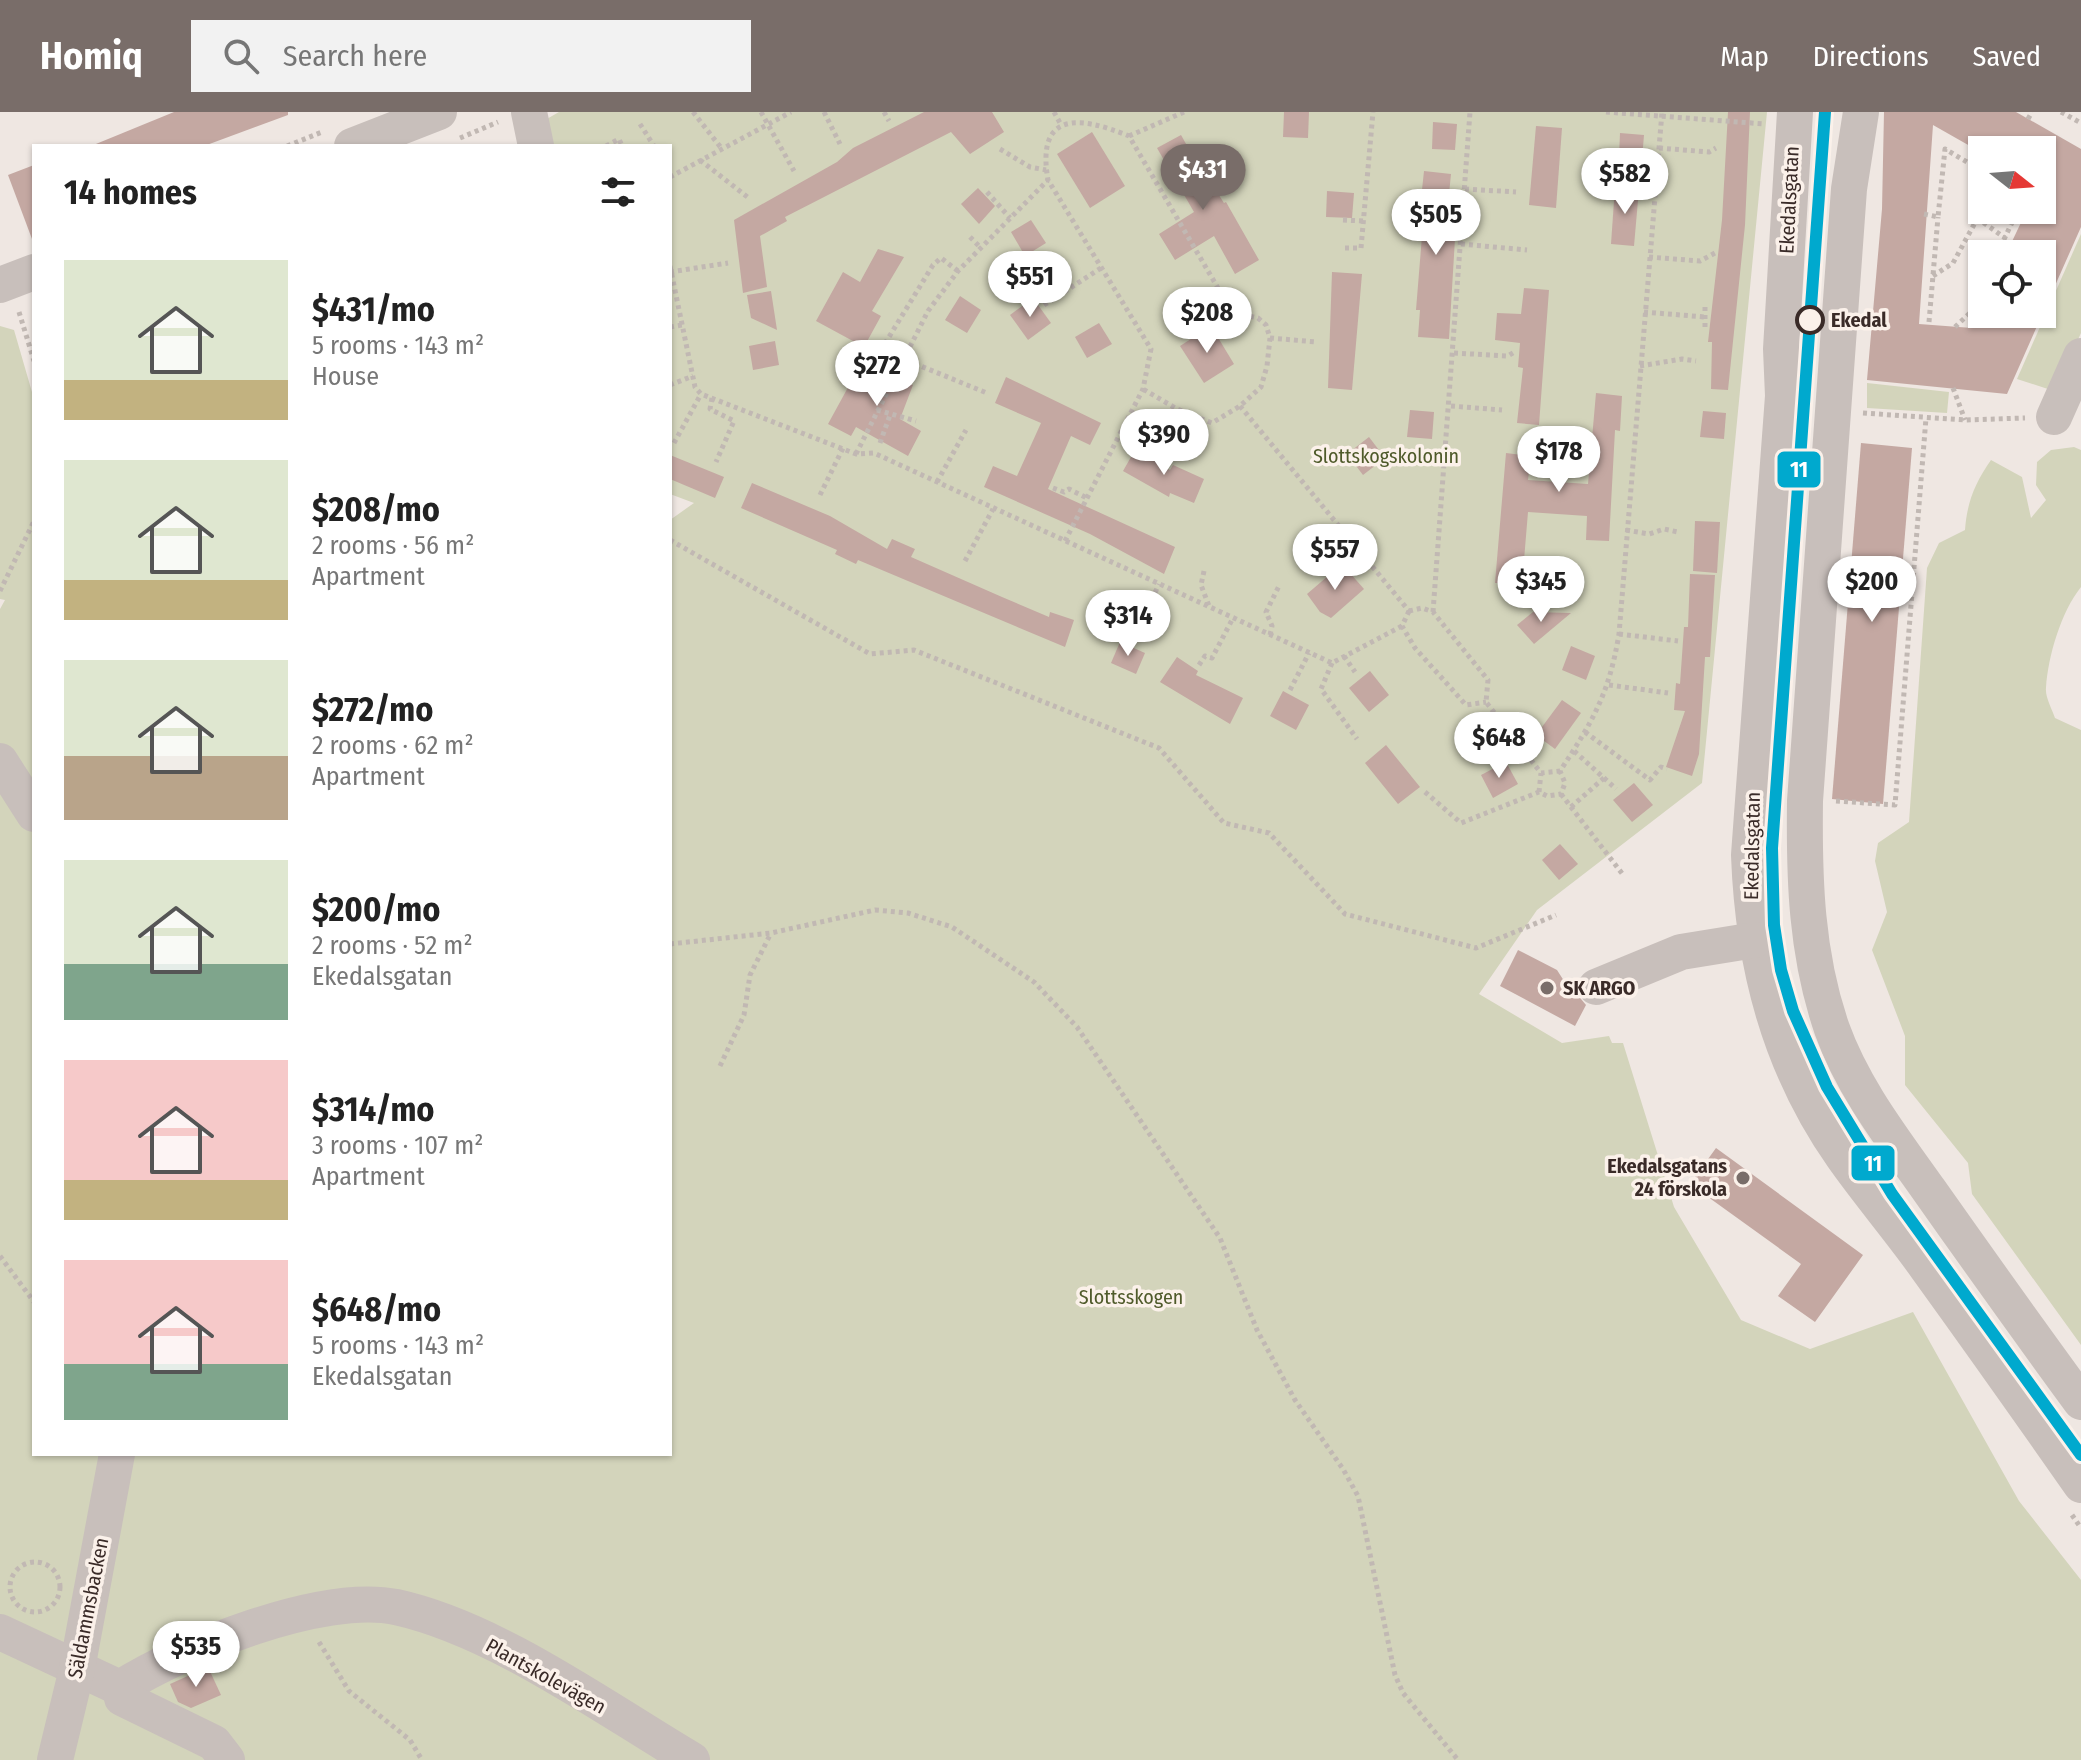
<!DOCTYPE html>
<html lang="en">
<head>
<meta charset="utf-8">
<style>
	body { margin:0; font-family:"Fira Sans Condensed",sans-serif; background:#f2f2f2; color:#222; height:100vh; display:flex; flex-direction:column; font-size:30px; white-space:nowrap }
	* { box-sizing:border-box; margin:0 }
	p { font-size:26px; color:#767676 }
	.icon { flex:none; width:44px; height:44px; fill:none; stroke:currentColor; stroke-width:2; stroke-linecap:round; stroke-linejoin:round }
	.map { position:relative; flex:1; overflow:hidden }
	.side { position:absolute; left:32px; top:32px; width:640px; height:1312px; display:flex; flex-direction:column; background:#fff; border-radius:0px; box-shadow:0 2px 6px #0004 }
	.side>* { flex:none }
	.needle { width:52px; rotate:107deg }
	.controls { position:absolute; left:1968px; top:24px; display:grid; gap:16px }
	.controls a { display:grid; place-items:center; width:88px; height:88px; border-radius:0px; background:#fff; box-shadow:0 2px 6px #0004; font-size:40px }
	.price { position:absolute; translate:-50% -68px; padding:0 18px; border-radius:28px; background:#fff; color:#222; font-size:26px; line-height:52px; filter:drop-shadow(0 2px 4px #0008) }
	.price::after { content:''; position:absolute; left:50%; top:48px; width:24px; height:18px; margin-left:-12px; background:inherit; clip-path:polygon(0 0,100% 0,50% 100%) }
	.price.current { background:#796d69; color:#fff }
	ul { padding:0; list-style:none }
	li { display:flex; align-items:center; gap:24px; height:200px; padding:0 32px }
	li span { display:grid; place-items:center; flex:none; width:224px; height:160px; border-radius:0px; color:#555 }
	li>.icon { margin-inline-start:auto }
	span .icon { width:96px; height:96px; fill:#fffc; stroke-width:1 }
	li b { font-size:34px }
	h2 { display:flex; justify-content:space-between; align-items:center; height:96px; padding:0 32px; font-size:34px }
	header { display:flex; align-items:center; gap:48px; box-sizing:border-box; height:112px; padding:0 40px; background:#796d69; color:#fff }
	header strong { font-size:38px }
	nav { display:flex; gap:44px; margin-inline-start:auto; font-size:28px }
	.search { width:560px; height:72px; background:#f2f2f2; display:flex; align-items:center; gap:20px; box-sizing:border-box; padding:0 28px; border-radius:0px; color:#767676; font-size:30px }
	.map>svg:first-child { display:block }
	.green { fill:#d3d4bb }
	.building { fill:#c4a8a2; fill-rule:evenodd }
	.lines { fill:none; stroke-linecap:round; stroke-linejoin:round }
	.path { stroke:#c1b8b3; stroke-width:5; stroke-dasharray:4 4; stroke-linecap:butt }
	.minor { stroke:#c8bfbb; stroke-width:36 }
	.tram-1-casing { stroke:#fbf1ea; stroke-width:18 }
	.tram-1 { stroke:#00a9ce; stroke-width:12 }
	.stop-dot { fill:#fbf1ea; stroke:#3a2b28; stroke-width:4 }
	.poi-dot { fill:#796d69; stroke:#fbf1ea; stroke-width:3 }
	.labels { text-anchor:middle; stroke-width:7; stroke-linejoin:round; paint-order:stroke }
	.street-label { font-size:20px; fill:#3a2b28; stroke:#fbf1ea }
	.stop-label { font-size:20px; font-weight:bold; fill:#3a2b28; stroke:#fbf1ea; text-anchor:start }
	.park-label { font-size:20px; fill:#4f5a2a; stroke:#fbf1ea }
	.poi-label { font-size:20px; font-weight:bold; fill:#3a2b28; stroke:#fbf1ea; text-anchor:start }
	.line-badge { stroke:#fbf1ea; stroke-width:3 }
	.badge-label { font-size:22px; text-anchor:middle; font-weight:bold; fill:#fff }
</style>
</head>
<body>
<header>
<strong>Homiq</strong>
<div class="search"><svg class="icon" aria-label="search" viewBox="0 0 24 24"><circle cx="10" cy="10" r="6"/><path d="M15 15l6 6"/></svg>Search here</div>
<nav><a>Map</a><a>Directions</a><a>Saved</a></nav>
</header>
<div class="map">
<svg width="2081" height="1648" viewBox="0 0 2081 1648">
	<rect width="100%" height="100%" fill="#efe7e2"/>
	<!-- green -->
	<g class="green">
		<path d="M559,0H1767L1702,671L1537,798L1479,882L1562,931L1609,924L1612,931H1623L1674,1095L1741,1208L1810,1237L1913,1200L2019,1389L2081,1468V1648H0V497L5,488L0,487V214L14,218L34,287V1342H670V408L694,391L670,382V34H543L538,12Z"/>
		<path d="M2081,122V221L2054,279L2017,267Z"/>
		<path d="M1867,271L1949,280L1947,301L1867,296Z"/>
		<path d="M2074,335L2081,338V475C2061,500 2048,544 2046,576C2045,585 2052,597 2055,606L2081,618V1233L1972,1082L1968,1051L1905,973V924L1872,838L1887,800L1875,749L1878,731L1909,710L1927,456L1939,431L1965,418C1967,390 1975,371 1991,348L2022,365L2031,406L2046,388L2036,373L2037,350L2051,338Z"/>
	</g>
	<!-- building -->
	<g class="building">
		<path d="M174,0H288V3L204,34H91Z"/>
		<path d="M924,0H992L1004,20L970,42L951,20L785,105L787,109L760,124L767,175L743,181L734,108L837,50L853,36Z"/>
		<path d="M1284,0H1309L1308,26L1283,25Z"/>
		<path d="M1728,0H1750L1745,113L1728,278L1711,277L1712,230H1708L1722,108Z"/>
		<path d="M1884,0H2016L2081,37V115L2007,282L1867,268L1882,97ZM1933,13L1977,38H2042V98H2027L2006,142H2042V202H1979L1972,216L1919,212Z"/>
		<path d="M1433,10L1457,12L1455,38L1432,37Z"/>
		<path d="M1536,14L1562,16L1556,96L1529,93Z"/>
		<path d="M1092,20L1125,74L1090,96L1057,42Z"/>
		<path d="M1620,21L1644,23L1642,47L1619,45Z"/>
		<path d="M1181,23L1211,76L1213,74L1224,91L1226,90L1259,148L1235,162L1214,124L1175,148L1159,122L1194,100L1157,36Z"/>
		<path d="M34,53V127H32L8,63Z"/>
		<path d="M1424,59L1451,62L1448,92L1457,93L1449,227L1418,225L1420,198H1416L1425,87H1421Z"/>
		<path d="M1615,75L1639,77L1634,134L1611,132Z"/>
		<path d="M978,76L995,94L979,112L961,92Z"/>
		<path d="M1327,79L1354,81L1352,106L1326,105Z"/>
		<path d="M1031,108L1046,131L1025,144L1011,120Z"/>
		<path d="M878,137L904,145L872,199L881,204L864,235L816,209L843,160L860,170Z"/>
		<path d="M1332,160L1362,162L1352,278L1328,276Z"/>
		<path d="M1524,176L1549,178L1539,313L1517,311L1523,256L1518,255L1520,231L1495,228L1497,201L1521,202Z"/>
		<path d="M771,179L777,218L751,206L747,183Z"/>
		<path d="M960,184L981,198L967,221L945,208Z"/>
		<path d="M1033,186L1051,211L1028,228L1010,203Z"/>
		<path d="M1099,211L1112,232L1087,246L1075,225Z"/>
		<path d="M1211,214L1234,252L1204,271L1180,234Z"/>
		<path d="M775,229L779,253L753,258L749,234Z"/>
		<path d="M863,248L913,273L900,307L921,319L908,344L856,315L851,324L828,312Z"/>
		<path d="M1006,265L1101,311L1090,333L1071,324L1048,377L1175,435L1164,462L1090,422L984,375L993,354L1017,364L1041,311L995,291Z"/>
		<path d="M1596,281L1622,284L1620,319L1615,318L1609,429L1586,428L1587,404L1528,400L1522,472L1495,471L1506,341L1531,344L1528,368L1588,372Z"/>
		<path d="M1410,298L1434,300L1432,327L1407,325Z"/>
		<path d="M1703,299L1726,301L1724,327L1700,325Z"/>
		<path d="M1369,325L1385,346L1363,363L1347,342Z"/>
		<path d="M1861,331L1912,336L1883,692L1832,687Z"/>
		<path d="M1135,338L1170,358L1173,353L1204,367L1194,391L1170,381L1169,385L1123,359Z"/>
		<path d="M670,343L724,365L715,386L670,367Z"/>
		<path d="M752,371L830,404L887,437L892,427L915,437L911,445L1002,485L1049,505L1050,500L1074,508L1065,535L858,448L856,452L835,442L837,438L741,396Z"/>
		<path d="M1695,409L1720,410L1717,461L1693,459Z"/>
		<path d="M1342,452L1364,477L1331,506L1320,500L1307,482Z"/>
		<path d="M1690,462L1715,463L1710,545H1705L1699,642L1692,664L1666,655L1685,599L1674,598L1676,571L1680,572L1684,515H1688Z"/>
		<path d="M1533,500L1571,501L1534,532L1517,513Z"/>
		<path d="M1120,530L1145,541L1136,562L1111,551Z"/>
		<path d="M1571,534L1595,544L1586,568L1562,558Z"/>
		<path d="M1177,545L1198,559L1196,563L1243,586L1230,612L1160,570Z"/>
		<path d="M1370,559L1389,583L1369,600L1349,576Z"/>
		<path d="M1283,579L1309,593L1296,618L1270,604Z"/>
		<path d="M1562,588L1581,601L1555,637L1536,623Z"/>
		<path d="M1386,633L1420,675L1398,692L1365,651Z"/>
		<path d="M1506,650L1518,672L1493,686L1481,663Z"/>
		<path d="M1634,671L1653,693L1632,710L1613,688Z"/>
		<path d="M1560,732L1578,752L1559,768L1542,748Z"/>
		<path d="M1518,838L1557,858L1573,883L1576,881L1586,893L1575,914L1500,874Z"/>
		<path d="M1716,1036L1863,1143L1815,1210L1778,1184L1801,1152L1690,1072Z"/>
		<path d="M208,1555L221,1583L191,1596L178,1590L170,1572Z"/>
	</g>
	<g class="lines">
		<!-- path -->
		<g class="path">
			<path d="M693,0L722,37"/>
			<path d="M761,0L794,59"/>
			<path d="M824,0L840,32"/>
			<path d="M884,0L889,9"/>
			<path d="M1054,0L1060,11"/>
			<path d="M1606,0L1765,12"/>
			<path d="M2061,0L2081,11"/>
			<path d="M2028,7L2032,0"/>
			<path d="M640,12L654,34"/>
			<path d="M1129,24L1184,0"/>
			<path d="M460,26L498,10"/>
			<path d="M287,34L322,20"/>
			<path d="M606,34L619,27L622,34"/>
			<path d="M1659,36L1709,40L1716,36"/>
			<path d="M1000,37L1030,55L1046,58"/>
			<path d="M700,48L750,87"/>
			<path d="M670,65L791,0"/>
			<path d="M1465,77L1516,80"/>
			<path d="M987,80L1010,106"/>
			<path d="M1924,102L1938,105L1945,37L1982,59"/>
			<path d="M1977,106L2005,126"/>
			<path d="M1343,108L1364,109"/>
			<path d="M970,125L981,136"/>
			<path d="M1461,132L1527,138"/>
			<path d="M1345,136H1361L1373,0"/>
			<path d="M1997,142L2018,98"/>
			<path d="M1649,145L1700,149L1715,141"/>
			<path d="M670,154L695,275L701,282L856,342L874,341L1332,551L1402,514"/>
			<path d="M958,159L941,146L933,153L881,238L987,281"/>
			<path d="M670,160L728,151"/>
			<path d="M1933,164L1953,151L1982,98"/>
			<path d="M1044,193L1101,156"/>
			<path d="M19,200L34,249"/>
			<path d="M1644,200L1705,205"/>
			<path d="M1929,210L1938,105"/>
			<path d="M670,215L682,213"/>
			<path d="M1705,215V195"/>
			<path d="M1955,215L1971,200L1982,176"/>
			<path d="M1270,226L1317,230"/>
			<path d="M1454,241L1508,244L1516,239"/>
			<path d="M1640,254L1682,247L1696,249"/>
			<path d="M670,273L693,264"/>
			<path d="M1953,276L1965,308"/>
			<path d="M712,286L710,297L734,309L716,350"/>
			<path d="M1240,294L1409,499"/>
			<path d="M1451,294L1502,298"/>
			<path d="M877,298L916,309"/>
			<path d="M1863,301L1965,308L2025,306"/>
			<path d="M674,331L701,282"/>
			<path d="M880,331L890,303"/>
			<path d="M856,342L928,199L958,159L1048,68"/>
			<path d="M937,370L966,318"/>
			<path d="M1053,376L1064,380L1069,377L1087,386"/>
			<path d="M820,383L843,336"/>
			<path d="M1626,418L1649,422L1664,417L1678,420"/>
			<path d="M670,428L870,542L914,538L1159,636L1224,711L1269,721L1345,802L1476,836L1556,803"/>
			<path d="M1065,429L1143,277L1151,237L1048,68C1036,0 1078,3 1129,24L1225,188L1240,202L1258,206L1266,213L1270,226L1267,254L1261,275L1240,294L1212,311L1177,297L1143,277"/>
			<path d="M965,449L993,397"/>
			<path d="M1204,459L1201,473L1209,494"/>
			<path d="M0,479L34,409"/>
			<path d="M1409,499L1422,496L1433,500L1488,568L1486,590L1541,661L1560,659"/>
			<path d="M1409,499L1402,514L1415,536L1466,593L1486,590"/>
			<path d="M1433,500L1470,0"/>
			<path d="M1619,522L1678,529"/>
			<path d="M1270,523L1272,514L1266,500L1279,474"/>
			<path d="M1135,524L1159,472"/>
			<path d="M1344,544L1355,560"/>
			<path d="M1332,551L1321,577L1357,627"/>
			<path d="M1199,553L1205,544L1212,546L1233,506"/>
			<path d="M1609,573L1668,581"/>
			<path d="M1290,578L1309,541"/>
			<path d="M1585,620L1650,668L1661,655L1667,657"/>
			<path d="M1604,666L1616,677"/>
			<path d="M1425,680L1461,711L1539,680L1547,684L1561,682L1565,671L1560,659C1593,609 1609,582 1619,522L1662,0"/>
			<path d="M1539,680L1541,661"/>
			<path d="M1561,682L1624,764"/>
			<path d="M1836,689L1895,693L1926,306"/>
			<path d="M1571,695L1604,666L1574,639"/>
			<path d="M670,832L771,821L875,798L908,801L952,815L1034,870L1077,915L1220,1126L1257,1218L1295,1288L1343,1357L1358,1384L1395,1563L1403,1581L1458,1648"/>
			<path d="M720,954L744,903L750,863L771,821"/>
			<path d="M0,1144L34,1190"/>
			<path d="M2072,1403L2081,1416"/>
			<circle cx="35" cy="1475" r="25"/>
			<path d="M319,1530L349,1579L410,1628L422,1648"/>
		</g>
		<!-- minor -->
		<g class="minor">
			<path d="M529,0L536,34"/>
			<path d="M1795,0L1781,237L1783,284L1749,743C1753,852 1779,954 1843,1045C1869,1082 1900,1118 1927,1156C1979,1228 2030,1300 2081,1373"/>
			<path d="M1861,0L1849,77L1805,689C1804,767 1806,842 1832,917C1853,976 1893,1027 1929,1078C1979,1149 2030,1220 2081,1290"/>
			<path d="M352,34L439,0"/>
			<path d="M0,173L34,160"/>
			<path d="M2054,305L2081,244"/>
			<path d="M0,649L34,702"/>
			<path d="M1596,875L1681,840L1755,828"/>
			<path d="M0,1520L120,1576C183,1536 322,1480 396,1495C496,1517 604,1596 692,1648"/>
			<path d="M120,1576L122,1586L214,1631L227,1648"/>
			<path d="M55,1648L77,1557L117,1342"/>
		</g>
		<defs>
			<path id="tram-1" d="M1825,0L1772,736L1774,813L1781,858L1793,899L1827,975L1892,1082L2081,1343"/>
		</defs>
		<!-- tram-1 casing -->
		<use href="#tram-1" class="tram-1-casing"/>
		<!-- tram-1 -->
		<use href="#tram-1" class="tram-1"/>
	</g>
	<!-- markers -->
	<circle class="stop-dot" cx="1810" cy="208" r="13"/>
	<g class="poi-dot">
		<circle cx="1547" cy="876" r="8"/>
		<circle cx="1743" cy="1066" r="8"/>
	</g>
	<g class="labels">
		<!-- street labels -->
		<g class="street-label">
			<text transform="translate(1789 88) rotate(-87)" y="7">Ekedalsgatan</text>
			<text transform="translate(1752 734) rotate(-89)" y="7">Ekedalsgatan</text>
			<text transform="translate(88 1496) rotate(-79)" y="7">Säldammsbacken</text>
			<text transform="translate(546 1564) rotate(29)" y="7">Plantskolevägen</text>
		</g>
		<!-- stop labels -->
		<g class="stop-label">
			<text x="1831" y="215">Ekedal</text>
		</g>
		<!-- park labels -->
		<g class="park-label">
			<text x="1386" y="351">Slottskogskolonin</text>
			<text x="1131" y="1192">Slottsskogen</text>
		</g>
		<!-- poi labels -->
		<g class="poi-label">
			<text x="1563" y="883">SK ARGO</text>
			<text x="1727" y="1061" text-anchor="end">Ekedalsgatans<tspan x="1727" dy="23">24 förskola</tspan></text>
		</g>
	</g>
	<g class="line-badge">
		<rect x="1776" y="338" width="46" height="39" rx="8" fill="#00a9ce"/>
		<rect x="1850" y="1032" width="46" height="38" rx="8" fill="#00a9ce"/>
	</g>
	<g class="badge-label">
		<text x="1799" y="365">11</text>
		<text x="1873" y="1059">11</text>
	</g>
</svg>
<div class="controls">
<a><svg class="needle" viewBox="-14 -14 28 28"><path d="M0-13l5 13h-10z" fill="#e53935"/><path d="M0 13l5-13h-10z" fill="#767676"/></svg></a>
<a><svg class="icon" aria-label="locate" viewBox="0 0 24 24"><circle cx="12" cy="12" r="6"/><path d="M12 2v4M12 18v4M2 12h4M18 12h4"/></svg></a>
</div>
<b class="price current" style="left:1203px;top:100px">$431</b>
<b class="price" style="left:1625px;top:104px">$582</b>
<b class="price" style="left:1436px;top:145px">$505</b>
<b class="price" style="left:1030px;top:207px">$551</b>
<b class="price" style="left:1207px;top:243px">$208</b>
<b class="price" style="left:877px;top:296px">$272</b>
<b class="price" style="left:1164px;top:365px">$390</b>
<b class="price" style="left:1559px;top:382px">$178</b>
<b class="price" style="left:1335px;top:480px">$557</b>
<b class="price" style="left:1541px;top:512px">$345</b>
<b class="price" style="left:1872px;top:512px">$200</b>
<b class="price" style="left:1128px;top:546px">$314</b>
<b class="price" style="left:1499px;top:668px">$648</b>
<b class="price" style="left:196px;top:1577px">$535</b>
<section class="side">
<h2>14 homes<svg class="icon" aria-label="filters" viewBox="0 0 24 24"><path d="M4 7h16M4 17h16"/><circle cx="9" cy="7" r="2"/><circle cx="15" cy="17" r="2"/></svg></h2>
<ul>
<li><span style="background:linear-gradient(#dfe7d0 75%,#c2b280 0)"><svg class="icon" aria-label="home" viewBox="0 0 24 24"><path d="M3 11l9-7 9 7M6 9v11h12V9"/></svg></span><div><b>$431/mo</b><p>5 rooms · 143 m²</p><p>House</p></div></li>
<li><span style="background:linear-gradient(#dfe7d0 75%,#c2b280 0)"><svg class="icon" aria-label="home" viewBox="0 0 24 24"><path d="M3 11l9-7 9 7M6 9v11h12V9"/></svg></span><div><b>$208/mo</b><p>2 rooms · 56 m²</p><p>Apartment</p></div></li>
<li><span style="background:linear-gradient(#dfe7d0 60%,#b9a48a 0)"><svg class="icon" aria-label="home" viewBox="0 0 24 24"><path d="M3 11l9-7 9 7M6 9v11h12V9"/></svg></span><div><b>$272/mo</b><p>2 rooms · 62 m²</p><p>Apartment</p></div></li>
<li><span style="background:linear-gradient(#dfe7d0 65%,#7fa58c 0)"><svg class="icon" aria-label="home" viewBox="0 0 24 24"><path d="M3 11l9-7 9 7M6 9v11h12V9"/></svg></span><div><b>$200/mo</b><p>2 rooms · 52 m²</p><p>Ekedalsgatan</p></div></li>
<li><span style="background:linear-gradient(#f6c9c9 75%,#c2b280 0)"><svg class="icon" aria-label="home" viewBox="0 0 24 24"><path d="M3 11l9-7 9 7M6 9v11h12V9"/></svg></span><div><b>$314/mo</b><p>3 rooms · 107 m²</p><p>Apartment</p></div></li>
<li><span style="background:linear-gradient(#f6c9c9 65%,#7fa58c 0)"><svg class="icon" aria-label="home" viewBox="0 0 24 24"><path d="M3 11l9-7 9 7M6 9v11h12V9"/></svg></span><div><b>$648/mo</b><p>5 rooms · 143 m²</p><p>Ekedalsgatan</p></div></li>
</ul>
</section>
</div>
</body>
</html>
